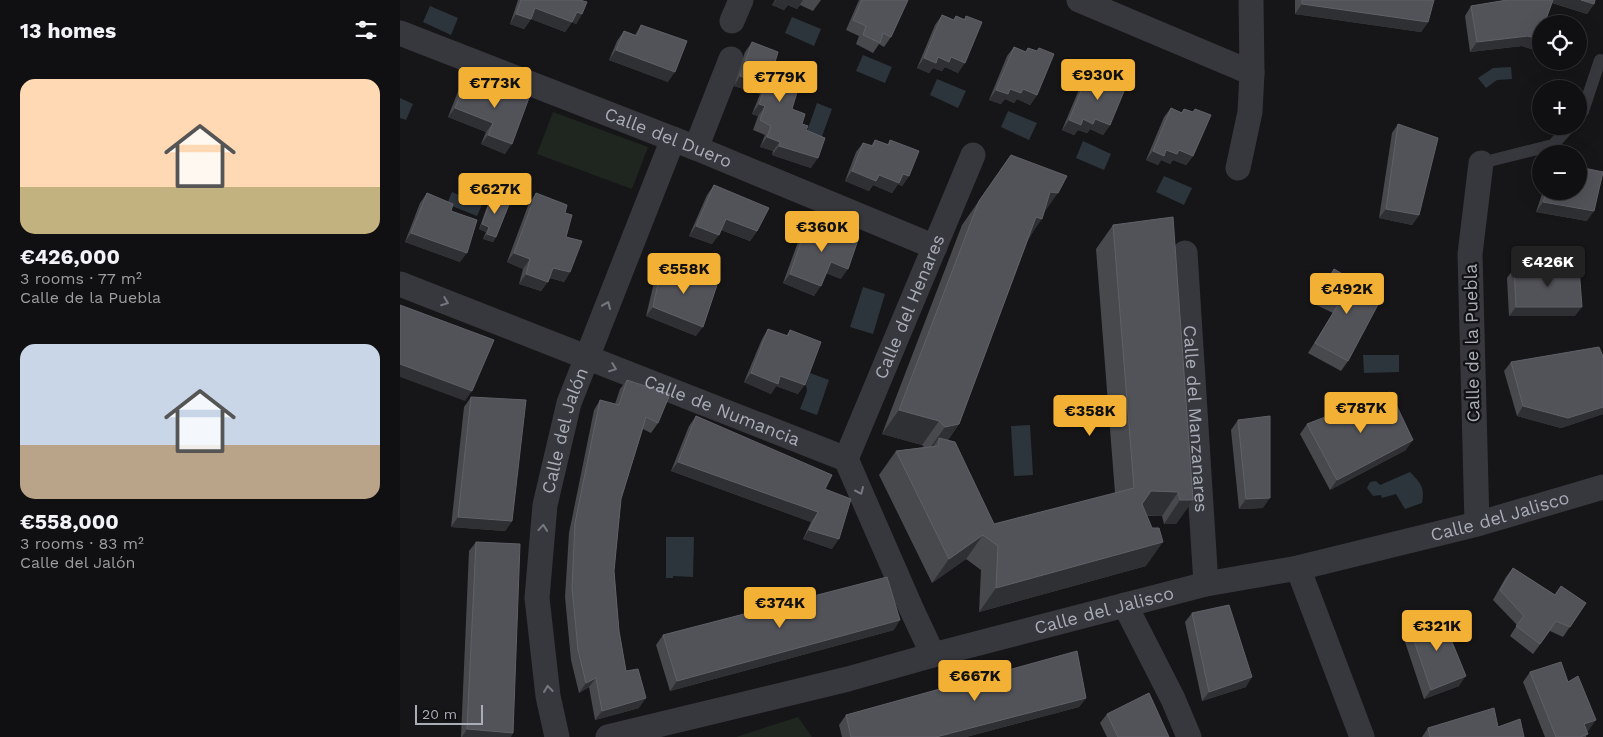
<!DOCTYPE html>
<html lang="en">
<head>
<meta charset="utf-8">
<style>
	body { margin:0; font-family:"Work Sans",sans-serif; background:#19191b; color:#f1f3f6; height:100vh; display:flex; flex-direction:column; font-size:19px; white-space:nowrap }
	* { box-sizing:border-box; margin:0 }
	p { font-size:16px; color:#9c9d9f }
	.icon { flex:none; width:28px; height:28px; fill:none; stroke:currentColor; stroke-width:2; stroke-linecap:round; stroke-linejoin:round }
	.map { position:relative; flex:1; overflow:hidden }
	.side { display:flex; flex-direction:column; background:#101012; width:400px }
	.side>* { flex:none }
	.controls { position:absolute; left:1132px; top:15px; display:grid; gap:10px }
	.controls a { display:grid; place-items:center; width:55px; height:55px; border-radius:50%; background:#101012; box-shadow:0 5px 20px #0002,0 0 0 1px #303032; font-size:25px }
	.scale { position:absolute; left:15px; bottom:12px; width:68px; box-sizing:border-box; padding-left:5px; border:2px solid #a8adb8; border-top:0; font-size:14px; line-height:18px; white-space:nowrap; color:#a8adb8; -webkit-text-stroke:4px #111113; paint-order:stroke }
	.price { position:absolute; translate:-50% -42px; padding:0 11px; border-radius:5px; background:#f2b134; color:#111; font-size:16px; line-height:32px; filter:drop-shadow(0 1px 2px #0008) }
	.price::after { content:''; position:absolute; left:50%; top:30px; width:15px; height:11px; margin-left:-8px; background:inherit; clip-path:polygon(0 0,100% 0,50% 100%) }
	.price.selected { background:#222; color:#fff }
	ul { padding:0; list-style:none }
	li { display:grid; align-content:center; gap:10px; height:265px; padding:0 20px }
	li span { display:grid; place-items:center; height:155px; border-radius:15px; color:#555 }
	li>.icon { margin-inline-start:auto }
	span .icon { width:90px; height:90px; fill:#fffc; stroke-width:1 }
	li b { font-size:21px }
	h2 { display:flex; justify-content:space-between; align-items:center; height:60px; padding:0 20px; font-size:21px }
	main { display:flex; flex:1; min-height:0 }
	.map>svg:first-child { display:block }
	.green { fill:#1e261f }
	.water { fill:#2c353c }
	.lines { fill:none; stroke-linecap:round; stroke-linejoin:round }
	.lane { stroke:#37383d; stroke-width:12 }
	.street { stroke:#37383d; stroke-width:25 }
	.wall { fill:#47494d }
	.shaded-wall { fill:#2f3033 }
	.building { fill:#525359; stroke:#5f6168 }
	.oneway { stroke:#757881 }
	.labels { text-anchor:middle; stroke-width:4.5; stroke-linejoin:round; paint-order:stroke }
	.street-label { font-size:18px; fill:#a8adb8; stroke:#111113 }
</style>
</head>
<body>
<main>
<section class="side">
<h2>13 homes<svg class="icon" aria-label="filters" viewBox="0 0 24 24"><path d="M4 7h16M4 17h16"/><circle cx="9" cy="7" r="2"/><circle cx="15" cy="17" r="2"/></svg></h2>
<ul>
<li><span style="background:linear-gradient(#ffd9b3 70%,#c2b280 0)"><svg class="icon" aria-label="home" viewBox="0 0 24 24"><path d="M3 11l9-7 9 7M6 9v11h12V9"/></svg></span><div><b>€426,000</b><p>3 rooms · 77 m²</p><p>Calle de la Puebla</p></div></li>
<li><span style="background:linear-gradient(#c9d6e8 65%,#b9a48a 0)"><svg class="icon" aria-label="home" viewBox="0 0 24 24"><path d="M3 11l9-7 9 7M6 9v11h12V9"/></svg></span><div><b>€558,000</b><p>3 rooms · 83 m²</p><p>Calle del Jalón</p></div></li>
</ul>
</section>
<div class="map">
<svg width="1203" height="737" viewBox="0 0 1203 737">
	<rect width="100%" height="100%" fill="#161618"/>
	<!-- green -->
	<g class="green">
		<path d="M153,112L248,147L232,189L137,154Z"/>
		<path d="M398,717L412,737H336Z"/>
	</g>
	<!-- water -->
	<g class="water">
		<path d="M30,6L58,18L51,35L23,22Z"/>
		<path d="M392,17L421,29L414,46L385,33Z"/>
		<path d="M463,55L492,67L485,83L456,71Z"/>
		<path d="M1111,67L1112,79L1097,80L1086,88L1078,78L1093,68Z"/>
		<path d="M537,79L566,91L558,108L530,95Z"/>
		<path d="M0,98L13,104L6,120L0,118Z"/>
		<path d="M417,103L432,109L421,139L406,134Z"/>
		<path d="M608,111L637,123L629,140L601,127Z"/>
		<path d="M683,141L711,154L704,170L676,158Z"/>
		<path d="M764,176L792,188L784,205L756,192Z"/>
		<path d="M63,191L85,198L77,216L47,204L52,192L61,196Z"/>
		<path d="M463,287L485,294L473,334L450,327Z"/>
		<path d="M963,355H999V372L964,373Z"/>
		<path d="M410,373L429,380L417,415L400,409L407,391L406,385Z"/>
		<path d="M630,425L633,475L614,476L611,426Z"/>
		<path d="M1010,472C1021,483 1025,488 1022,503L1005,509L996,494L982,498L981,495L973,496L967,488L970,482L976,481L980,485Z"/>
		<path d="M266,537H294L293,577L273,576V578H266Z"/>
	</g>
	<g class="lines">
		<!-- lane -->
		<g class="lane">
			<path d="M1179,116L1183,111L1200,60"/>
			<path d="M1081,163L1153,145L1170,126"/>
		</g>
		<!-- street -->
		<g class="street">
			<path d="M679,0L852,73"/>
			<path d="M332,21L341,0"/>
			<path id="s1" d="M0,33L296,148L535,247"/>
			<path d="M296,148L331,59"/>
			<path d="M838,168L850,112L852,73L851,0"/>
			<path id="s2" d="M785,253L806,584"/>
			<path id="s3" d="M0,284L446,459L511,608L533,655"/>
			<path id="s4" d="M446,459L573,155"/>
			<path d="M1077,524L1070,254L1081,163"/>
			<path d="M898,568L962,737"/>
			<path d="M725,605L773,699L789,737"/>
			<path id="s5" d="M157,737L148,696L137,598L145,505L169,403L273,139"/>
			<path id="s6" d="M208,737L448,679L533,655L806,584L898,568L1077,524L1203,487"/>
		</g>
	</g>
	<!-- wall -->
	<g class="wall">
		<path d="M118,0H180L182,14L176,24L172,22L165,32L131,19L124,29L110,24Z"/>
		<path d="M375,0H421L413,11L400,5L397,9L388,5L384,10L372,5Z"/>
		<path d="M459,0H508L491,37L484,47L479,44L473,53L456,44L459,36L446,30Z"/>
		<path d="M895,0H1034L1028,22L1021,32L895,14Z"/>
		<path d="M1107,0L1194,4L1187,14L1152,3L1146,19L1141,52L1122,46L1070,52L1065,16L1071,6Z"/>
		<path d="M542,15L553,20L556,16L564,19L566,16L558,73L545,67L542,71L533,68L529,73L517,68L535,25Z"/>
		<path d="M241,25L268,82L209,60L217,41L224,31L235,35Z"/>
		<path d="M352,42L372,72L392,109L406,130L411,168L372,155L373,151L360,147L365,135L353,130L358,116L352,114L360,94L334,86L345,52Z"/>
		<path d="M614,47L625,52L628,48L637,95L630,105L617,99L614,103L605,99L601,104L589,100L607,56Z"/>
		<path d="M687,77L698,82L701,78L709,81L711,78L710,125L703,135L690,129L687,133L678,130L674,135L662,130L680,87Z"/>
		<path d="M66,80L107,95L112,87L105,154L81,144L86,132L48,117L59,89Z"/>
		<path d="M771,108L781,113L784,109L793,156L786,165L773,160L770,164L761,160L758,165L746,160L764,117Z"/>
		<path d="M998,124L1019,215L1012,225L979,218L992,133Z"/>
		<path d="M475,140L487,145L490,140L509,176L502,186L498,184L492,193L473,185L469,191L445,181L456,152L463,143L471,146Z"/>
		<path d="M611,155L644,213L628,240L559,424L548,440L594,524L715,493L696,249L713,225L793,500L776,524H764L762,516H747L746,566L579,612L581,570L566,559L532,583L479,475L496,451L524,447L522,445L482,434L562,225Z"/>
		<path d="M314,185L357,231L350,241L321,230L312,244L289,236L307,195Z"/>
		<path d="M1143,191H1179L1187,221L1136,212Z"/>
		<path d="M27,193L51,211L60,262L5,242L20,203Z"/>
		<path d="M136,193L165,213L166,237L170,272L164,282L150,278L141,291L119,284L123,269L107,262L129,203Z"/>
		<path d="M92,196L96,237L93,242L83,239L86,232L79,229L89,201Z"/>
		<path d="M408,221L441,279L426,273L414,296L383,283L402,231Z"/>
		<path d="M262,264L296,336L246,316L256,274Z"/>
		<path d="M1114,268L1175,316H1109L1107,278Z"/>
		<path d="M934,269L948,361L941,371L908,353L933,313L914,304L927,279Z"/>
		<path d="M368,329L386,336L390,330L398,394L376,386L371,394L344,382L362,339Z"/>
		<path d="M1203,356V414L1161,428L1117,416L1104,371L1111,362Z"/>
		<path d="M227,380L258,423L251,433L243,429L221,499L214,571L219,631L226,671L239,708L195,720L189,687L179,693L171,660L165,597L169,533L194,410L200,400L215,404L220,389Z"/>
		<path d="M71,397L112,521L105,531L51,527L64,407Z"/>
		<path d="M296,416L425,489L432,549L403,539L411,522L271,471L289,426Z"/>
		<path d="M838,420L863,508L839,509L831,430Z"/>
		<path d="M907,424L1006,450L930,490L900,434Z"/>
		<path d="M76,542L111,737H61L69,551Z"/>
		<path d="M1113,568L1155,595L1186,603L1163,637L1150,631L1133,654L1110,636L1117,625L1093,600L1106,577Z"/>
		<path d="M792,613L846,687L802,701L785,622Z"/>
		<path d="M1009,626L1059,686L1024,699L1003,636Z"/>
		<path d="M494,630L270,691L256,645L263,635Z"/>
		<path d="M1130,672L1168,682L1189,730L1187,731L1186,737H1145L1123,682Z"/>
		<path d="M686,698L679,707L566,737H442L439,725L446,715Z"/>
		<path d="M707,714L769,737H707L700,723Z"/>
		<path d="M1098,727L1124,737H1022L1028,728Z"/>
	</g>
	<!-- shaded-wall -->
	<g class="shaded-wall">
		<path d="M376,0H403L397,9L388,5L384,10L372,5Z"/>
		<path d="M1151,0H1181L1194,4L1187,14L1150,2Z"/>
		<path d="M902,4L1028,22L1021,32L895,14Z"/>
		<path d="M135,8L177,12L182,14L176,24L172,22L165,32L131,19L124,29L110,24L116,14Z"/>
		<path d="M1128,36L1141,40V52L1122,46L1070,52L1077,42Z"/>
		<path d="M216,50L275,72L268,82L209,60Z"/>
		<path d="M538,57H551L565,63L558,73L545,67L542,71L533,68L529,73L517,68L524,58Z"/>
		<path d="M340,76L366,85L360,94L334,86Z"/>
		<path d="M610,89H623L637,95L630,105L617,99L614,103L605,99L601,104L589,100L596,90Z"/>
		<path d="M359,104L365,106L358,116L352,114Z"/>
		<path d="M55,108L93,123L86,132L48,117Z"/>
		<path d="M683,119H695L710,125L703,135L690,129L687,133L678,130L674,135L662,130L669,120Z"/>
		<path d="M88,135L112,144L105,154L81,144Z"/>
		<path d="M367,137L380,142L373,151L360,147Z"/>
		<path d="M379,146L418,158L411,168L372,155Z"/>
		<path d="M766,150H779L793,156L786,165L773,160L770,164L761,160L758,165L746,160L753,151Z"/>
		<path d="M452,171L503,174L509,176L502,186L498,184L492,193L473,185L469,191L445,181Z"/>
		<path d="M650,192L658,193L641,217Z"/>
		<path d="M1143,202L1194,211L1187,221L1136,212Z"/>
		<path d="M986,209L1019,215L1012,225L979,218Z"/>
		<path d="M636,217L642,219L625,243Z"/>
		<path d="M326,219L357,231L350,241L319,229Z"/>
		<path d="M82,224L89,227L86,232L79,229Z"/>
		<path d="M296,226L319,235L312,244L289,236Z"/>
		<path d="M11,233L67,253L60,262L5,242Z"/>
		<path d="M87,234L96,237L93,242L83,239Z"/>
		<path d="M114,253L130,259L123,269L107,262Z"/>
		<path d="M431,262L448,269L441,279L424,272Z"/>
		<path d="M153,268L170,272L164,282L147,277Z"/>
		<path d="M126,274L148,282L141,291L119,284Z"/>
		<path d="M390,274L421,286L414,296L383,283Z"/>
		<path d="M253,307L303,327L296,336L246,316Z"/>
		<path d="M1116,307H1182L1175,316H1109Z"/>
		<path d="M0,364L72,391L65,401L0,377Z"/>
		<path d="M351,373L380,376L405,385L398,394L376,386L371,394L344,382Z"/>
		<path d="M1123,406L1203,407V414L1161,428L1117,416Z"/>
		<path d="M499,410L539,421L522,445L482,434Z"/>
		<path d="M559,424L542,448L538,446L539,438L530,451H528L545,427Z"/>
		<path d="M1013,440L1006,450L930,490L937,480Z"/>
		<path d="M278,462L418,512L411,522L271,471Z"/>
		<path d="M751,491L778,492L762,516L734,515Z"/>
		<path d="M870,498L863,508L839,509L846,499Z"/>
		<path d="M780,500H793L776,524H764Z"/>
		<path d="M58,517L112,521L105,531L51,527Z"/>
		<path d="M409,530L439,539L432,549L403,539Z"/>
		<path d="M583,535L566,559L532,583L549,559Z"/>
		<path d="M763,542L746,566L579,612L596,588Z"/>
		<path d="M500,620L494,630L270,691L277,681Z"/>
		<path d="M1066,676L1059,686L1024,699L1031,690Z"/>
		<path d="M852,677L846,687L802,701L809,692Z"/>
		<path d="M196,678L189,687L179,693L186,683Z"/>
		<path d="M246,698L239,708L195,720L202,711Z"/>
		<path d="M686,698L679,707L566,737H536Z"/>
		<path d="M1196,720L1189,730L1178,733L1184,724Z"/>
		<path d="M67,729L113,733L111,737H62Z"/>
	</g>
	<!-- building -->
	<g class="building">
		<path d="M121,0H180L187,2L182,14L177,12L172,22L135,8L131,19L116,14Z"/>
		<path d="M462,0H508L491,37L483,33L480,43L463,35L466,26L453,20Z"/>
		<path d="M902,0H1034L1028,22L902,4Z"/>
		<path d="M1107,0H1153L1146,19L1158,24H1141V40L1128,36L1077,42L1071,6Z"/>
		<path d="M1181,0H1195L1194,4Z"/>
		<path d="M542,15L554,20L556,16L565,20L566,16L582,22L565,63L551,57L549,62L538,57L536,63L524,58Z"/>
		<path d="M241,25L287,41L275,72L216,50L224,31L237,36Z"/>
		<path d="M352,42L378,52L372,72L400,82L392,109L405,114L402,124L408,126L406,130L425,138L418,158L379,146L380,142L367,137L371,126L360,120L365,106L359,104L366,85L340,76Z"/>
		<path d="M614,47L626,52L628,48L637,51L639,48L654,54L637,95L623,89L621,93L610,89L608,94L596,90Z"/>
		<path d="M687,77L699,82L701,78L710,82L711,78L727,84L710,125L695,119L693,124L683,119L681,125L669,120Z"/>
		<path d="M66,80L109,96L112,87L130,95L112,144L88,135L93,123L55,108Z"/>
		<path d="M771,108L782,113L784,109L793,112L795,109L811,115L793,156L779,150L777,154L766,150L764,156L753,151Z"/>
		<path d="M998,124L1038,138L1019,215L986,209Z"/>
		<path d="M475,140L489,145L490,140L519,151L509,176L503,174L499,183L479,175L476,181L452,171L463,143L473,146Z"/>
		<path d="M611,155L667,176L658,193L650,192L642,219L636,217L559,424L545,427L539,421L499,410L579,201Z"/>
		<path d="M1179,167L1203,172L1194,211L1143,202L1147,191H1179Z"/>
		<path d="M314,185L369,208L357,231L326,219L319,235L296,226Z"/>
		<path d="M27,193L53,204L51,211L77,220L67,253L11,233Z"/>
		<path d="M136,193L167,205L165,213L172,215L166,237L182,241L170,272L153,268L148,282L126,274L130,259L114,253Z"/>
		<path d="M92,196L110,202L96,237L87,234L89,227L82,224Z"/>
		<path d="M773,217L793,500H780L778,492L751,491L742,504L752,528H759L763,542L596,588L598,546L583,535L549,559L496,451L538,446L539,438L555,442L594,524L734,488L713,225Z"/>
		<path d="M408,221L458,240L448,269L431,262L421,286L390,274Z"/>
		<path d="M262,264L317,285L303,327L253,307Z"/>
		<path d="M1114,268H1179L1182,307H1116Z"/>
		<path d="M934,269L982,297L948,361L915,343L939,303L921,294Z"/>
		<path d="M0,305L94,340L72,391L0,364Z"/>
		<path d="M368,329L388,336L390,330L421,342L405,385L380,376L378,384L351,373Z"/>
		<path d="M1199,347L1203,356V407L1168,418L1123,406L1111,362Z"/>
		<path d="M227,380L270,394L258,423L246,417L221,499L214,571L219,631L226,671L238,669L246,698L202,711L196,678L186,683L178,650L172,587L175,523L200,400L219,405Z"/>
		<path d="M990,392L1013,440L937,480L907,424Z"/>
		<path d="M71,397L126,400L112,521L58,517Z"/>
		<path d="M296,416L432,475L425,489L451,499L439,539L409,530L418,512L278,462Z"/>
		<path d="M870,416V498L846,499L838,420Z"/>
		<path d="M76,542L120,544L113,733L67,729Z"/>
		<path d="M1113,568L1155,595L1161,586L1186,603L1170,627L1156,621L1140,644L1116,626L1124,616L1100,590Z"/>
		<path d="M487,577L500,620L277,681L263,635Z"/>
		<path d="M829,605L852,677L809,692L792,613Z"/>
		<path d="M1041,615L1066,676L1031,690L1009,626Z"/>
		<path d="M677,651L686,698L536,737H451L446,715Z"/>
		<path d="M1161,662L1168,682L1178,676L1196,720L1184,724L1188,734L1180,737H1156L1130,672Z"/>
		<path d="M749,693L769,737H718L707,714Z"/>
		<path d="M1094,708L1098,727L1120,719L1124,737H1030L1028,728Z"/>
	</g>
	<!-- one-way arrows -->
	<defs><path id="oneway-chevron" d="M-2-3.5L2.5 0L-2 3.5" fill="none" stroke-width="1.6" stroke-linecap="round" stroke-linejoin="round" transform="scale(1.25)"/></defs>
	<g class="oneway">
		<use href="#oneway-chevron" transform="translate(45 302) rotate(21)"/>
		<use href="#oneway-chevron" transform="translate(207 305) rotate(-68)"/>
		<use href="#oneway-chevron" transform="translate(213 368) rotate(21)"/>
		<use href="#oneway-chevron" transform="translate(460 491) rotate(66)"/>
		<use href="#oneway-chevron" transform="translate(143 528) rotate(-85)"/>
		<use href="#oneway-chevron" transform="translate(148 689) rotate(-97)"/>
	</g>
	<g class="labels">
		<!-- street labels -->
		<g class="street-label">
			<text dy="6" stroke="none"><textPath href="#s1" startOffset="288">Calle del Duero</textPath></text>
			<text dy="6" stroke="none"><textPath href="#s4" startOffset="165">Calle del Henares</textPath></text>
			<text transform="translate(1072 343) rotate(-91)" y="6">Calle de la Puebla</text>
			<text dy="6" stroke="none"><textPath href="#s3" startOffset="346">Calle de Numancia</textPath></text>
			<text dy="6" stroke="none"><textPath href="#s2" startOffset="166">Calle del Manzanares</textPath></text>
			<text dy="6" stroke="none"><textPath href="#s5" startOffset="311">Calle del Jalón</textPath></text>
			<text dy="6" stroke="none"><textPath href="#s6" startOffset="919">Calle del Jalisco</textPath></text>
			<text dy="6" stroke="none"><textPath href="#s6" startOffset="512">Calle del Jalisco</textPath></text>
		</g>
	</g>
</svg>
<div class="controls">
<a><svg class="icon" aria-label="locate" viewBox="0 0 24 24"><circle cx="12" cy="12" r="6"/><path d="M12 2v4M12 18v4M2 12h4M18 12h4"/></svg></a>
<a>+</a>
<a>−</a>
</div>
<div class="scale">20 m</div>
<b class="price" style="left:698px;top:101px">€930K</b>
<b class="price" style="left:380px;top:103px">€779K</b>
<b class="price" style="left:95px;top:109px">€773K</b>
<b class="price" style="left:95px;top:215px">€627K</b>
<b class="price" style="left:422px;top:253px">€360K</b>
<b class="price selected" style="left:1148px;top:288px">€426K</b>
<b class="price" style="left:284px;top:295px">€558K</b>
<b class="price" style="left:947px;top:315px">€492K</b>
<b class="price" style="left:961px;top:434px">€787K</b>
<b class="price" style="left:690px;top:437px">€358K</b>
<b class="price" style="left:380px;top:629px">€374K</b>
<b class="price" style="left:1037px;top:652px">€321K</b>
<b class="price" style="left:575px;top:702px">€667K</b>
</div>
</main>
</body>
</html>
